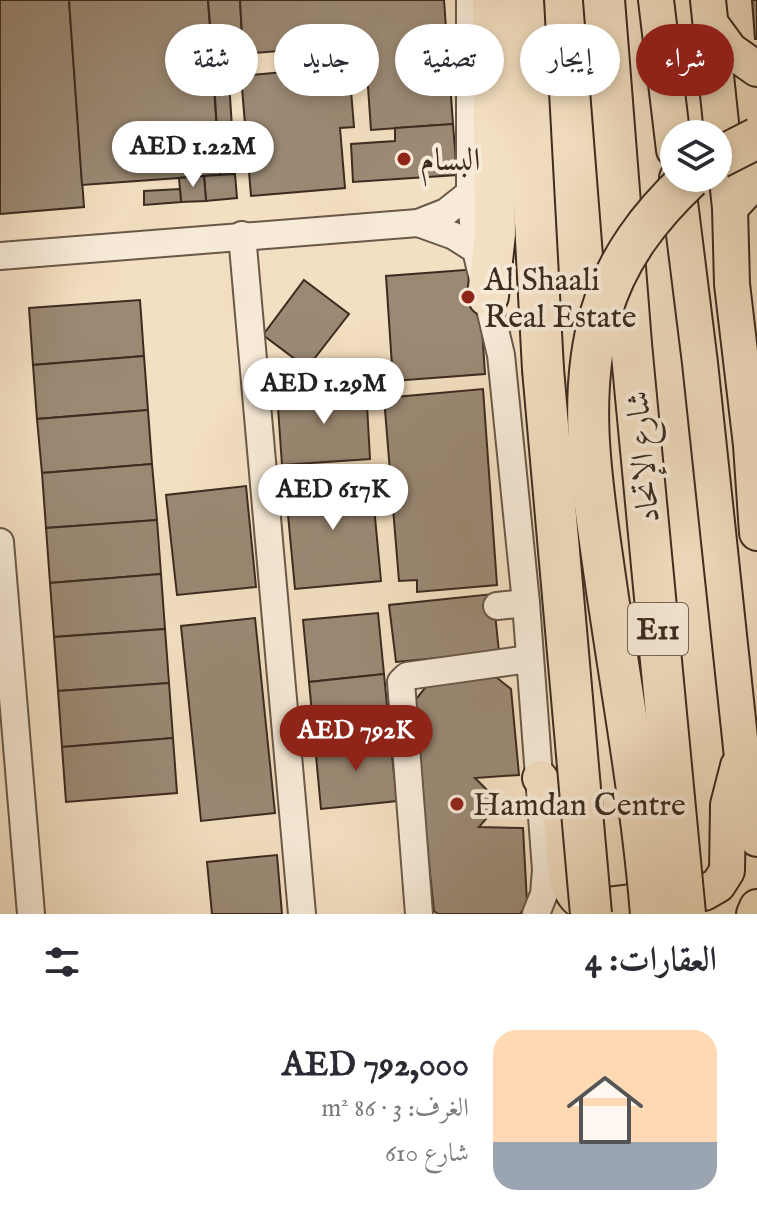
<!DOCTYPE html>
<html lang="ar">
<head>
<meta charset="utf-8">
<style>
	body { margin:0; font-family:"IM FELL English",Amiri,serif; background:#f7f7f7; color:#2b2b33; direction:rtl; height:100vh; display:flex; flex-direction:column; font-size:30px; white-space:nowrap }
	* { box-sizing:border-box; margin:0 }
	p { font-size:26px; color:#7c7c81 }
	.icon { flex:none; width:44px; height:44px; fill:none; stroke:currentColor; stroke-width:2; stroke-linecap:round; stroke-linejoin:round }
	.map { position:relative; height:914px; overflow:hidden; direction:ltr }
	.side { display:flex; flex-direction:column; background:#fff; flex:1 }
	.side>* { flex:none }
	.banner { position:absolute; left:24px; top:24px; width:710px; height:72px; direction:rtl; display:flex; gap:16px }
	.buttons { position:absolute; left:660px; top:120px; display:grid; gap:16px }
	.buttons a { display:grid; place-items:center; width:72px; height:72px; border-radius:50%; background:#fff; box-shadow:0 4px 12px #0003; font-size:40px }
	.price { position:absolute; translate:-50% -68px; padding:0 18px; border-radius:28px; background:#fff; color:#222; font-size:26px; line-height:52px; filter:drop-shadow(0 2px 4px #0008) }
	.price::after { content:''; position:absolute; left:50%; top:48px; width:24px; height:18px; margin-left:-12px; background:inherit; clip-path:polygon(0 0,100% 0,50% 100%) }
	.price.current { background:#8f2418; color:#fff }
	ul { padding:0; list-style:none }
	li { display:flex; align-items:center; gap:24px; height:200px; padding:0 40px }
	li+li { border-top:2px solid #e1e1e2 }
	li span { display:grid; place-items:center; flex:none; width:224px; height:160px; border-radius:24px; color:#555 }
	li>.icon { margin-inline-start:auto }
	span .icon { width:96px; height:96px; fill:#fffc; stroke-width:1 }
	li b { font-size:34px }
	h2 { display:flex; justify-content:space-between; align-items:center; height:96px; padding:0 40px; font-size:34px }
	.chip { padding:0 28px; border-radius:36px; background:#fff; box-shadow:0 4px 12px #0003; font-size:28px; line-height:72px }
	.chip.current { background:#8f2418; color:#fff }
	.map>svg:first-child { display:block }
	.building { fill:#9b8974; stroke:#3c2b20; stroke-width:2 }
	.lines { fill:none; stroke-linecap:round; stroke-linejoin:round }
	.minor-casing { stroke:#6a5848; stroke-width:30 }
	.major-casing { stroke:#3c2b20; stroke-width:38 }
	.highway-casing { stroke:#3c2b20; stroke-width:44 }
	.minor { stroke:#f7ead7; stroke-width:26 }
	.major { stroke:#f3dfc1; stroke-width:34 }
	.highway { stroke:#f3dfc1; stroke-width:40 }
	.highway-bridge-casing { stroke:#3c2b20; stroke-width:44; stroke-linecap:butt }
	.highway-bridge { stroke:#f3dfc1; stroke-width:40 }
	.poi-dot { fill:#8f2418; stroke:#f7ead7; stroke-width:3 }
	.labels { text-anchor:middle; stroke-width:8; stroke-linejoin:round; paint-order:stroke }
	.shield { fill:#f7ead7; stroke:#746457; stroke-width:2 }
	.shield-label { font-size:30px; font-weight:bold; fill:#3c2b20 }
	.poi-label { font-size:32px; fill:#3c2b20; stroke:#f7ead7; text-anchor:start }
	.street-label { font-size:32px; fill:#3c2b20; stroke:#f7ead7 }
</style>
</head>
<body>
<div class="map">
<svg width="757" height="914" viewBox="0 0 757 914">
	<rect width="100%" height="100%" fill="#f3dfc1"/>
	<filter id="stains"><feTurbulence type="fractalNoise" baseFrequency=".0025" numOctaves="4"/><feColorMatrix values="0 0 0 0 .2 0 0 0 0 .09 0 0 0 0 .02 0 0 0 .5 -.17"/></filter>
	<radialGradient id="worn" r=".72"><stop offset=".6" stop-color="#630" stop-opacity="0"/><stop offset="1" stop-color="#630" stop-opacity=".3"/></radialGradient>
	<!-- building -->
	<g class="building">
		<path d="M0,0H69L84,207L0,214Z"/>
		<path d="M69,0H208L220,175L82,185Z"/>
		<path d="M208,0H240L242,33L211,35Z"/>
		<path d="M240,0H444L453,124L371,130L365,44L243,54Z"/>
		<path d="M752,0H757V39H755Z"/>
		<path d="M228,66L235,174L220,175L213,67Z"/>
		<path d="M349,66L354,127L340,128L345,188L251,196L241,76Z"/>
		<path d="M453,124L457,175L353,182L351,144L395,141V128Z"/>
		<path d="M235,174L237,198L206,201L204,176Z"/>
		<path d="M204,176L206,201L181,202L179,178Z"/>
		<path d="M180,189L181,202L144,205V191Z"/>
		<path d="M478,269L485,374L393,381L386,276Z"/>
		<path d="M304,280L349,314L307,368L263,335Z"/>
		<path d="M140,300L144,356L33,365L29,308Z"/>
		<path d="M144,356L148,410L37,419L33,365Z"/>
		<path d="M366,387L370,459L282,465L277,393Z"/>
		<path d="M483,389L497,585L417,592V580L399,581L384,398Z"/>
		<path d="M148,410L152,464L42,473L37,419Z"/>
		<path d="M152,464L157,520L46,528L42,473Z"/>
		<path d="M371,475L381,581L295,589L285,483Z"/>
		<path d="M246,486L256,587L177,595L166,495Z"/>
		<path d="M157,520L161,574L50,583L46,528Z"/>
		<path d="M161,574L165,629L54,637L50,583Z"/>
		<path d="M493,594L499,652L396,662L389,605Z"/>
		<path d="M378,613L384,674L309,682L303,620Z"/>
		<path d="M255,618L275,813L201,821L181,626Z"/>
		<path d="M165,629L169,683L58,691L54,637Z"/>
		<path d="M384,674L390,737L315,745L309,682Z"/>
		<path d="M496,677L511,689L519,775L475,778L491,794L490,814L479,827L523,828L527,903L520,914H438L434,911L412,704L429,683Z"/>
		<path d="M169,683L173,738L62,747L58,691Z"/>
		<path d="M390,737L397,801L321,809L315,745Z"/>
		<path d="M173,738L177,793L66,802L62,747Z"/>
		<path d="M277,855L282,914H212L207,862Z"/>
	</g>
	<g class="lines">
		<defs>
			<g id="minor">
				<path d="M470,0V193L476,250L501,355L526,603L546,870L544,894L536,914"/>
				<path d="M418,223L454,236L476,250"/>
				<path d="M242,235L302,914"/>
				<path d="M0,256L418,223L446,212L470,193"/>
				<path d="M0,542L31,914"/>
				<path d="M497,606L526,603"/>
				<path d="M419,914L401,682L407,676L529,659"/>
			</g>
			<g id="major">
				<path d="M656,0L674,150"/>
				<path d="M708,0L730,208L732,284L751,445L757,533"/>
				<path d="M711,24L730,50L757,69"/>
				<path d="M677,178L700,363L742,757L757,839"/>
				<path d="M730,208L757,179"/>
				<path d="M540,778C549,791 556,801 560,817C568,846 555,905 598,906L704,893L718,885L727,871L728,805L738,766"/>
				<path d="M754,914L757,907"/>
			</g>
			<g id="highway">
				<path d="M523,0L543,369"/>
				<path d="M604,0L631,344"/>
				<path d="M488,296L495,234L493,0"/>
			</g>
		</defs>
		<!-- minor casing -->
		<use href="#minor" class="minor-casing"/>
		<!-- major casing -->
		<use href="#major" class="major-casing"/>
		<!-- highway casing -->
		<use href="#highway" class="highway-casing"/>
		<!-- minor -->
		<use href="#minor" class="minor"/>
		<!-- major -->
		<use href="#major" class="major"/>
		<!-- highway -->
		<use href="#highway" class="highway"/>
		<defs>
			<g id="highway-bridge">
				<path d="M718,158L757,138"/>
				<path d="M631,344L685,914"/>
				<path d="M543,369L591,914"/>
				<path d="M651,914C642,802 621,689 605,577C593,491 576,398 601,313C617,258 650,216 690,178"/>
			</g>
		</defs>
		<!-- highway-bridge casing -->
		<use href="#highway-bridge" class="highway-bridge-casing"/>
		<!-- highway-bridge -->
		<use href="#highway-bridge" class="highway-bridge"/>
	</g>
	<!-- markers -->
	<g class="poi-dot">
		<circle cx="404" cy="159" r="8"/>
		<circle cx="468" cy="297" r="8"/>
		<circle cx="457" cy="804" r="8"/>
	</g>
	<g class="labels">
		<!-- shield labels -->
		<rect class="shield" x="628" y="603" width="60" height="52" rx="6"/>
		<g class="shield-label">
			<text x="658" y="639">E11</text>
		</g>
		<!-- poi labels -->
		<g class="poi-label">
			<text x="420" y="170">البسام</text>
			<text x="484" y="290">Al Shaali<tspan x="484" dy="37">Real Estate</tspan></text>
			<text x="473" y="815">Hamdan Centre</text>
		</g>
		<!-- street labels -->
		<g class="street-label">
			<text transform="translate(642 457) rotate(-95)" y="11">شارع الإتحاد</text>
		</g>
	</g>
	<rect width="100%" height="100%" filter="url(#stains)"/>
	<rect width="100%" height="100%" fill="url(#worn)"/>
</svg>
<div class="buttons">
<a><svg class="icon" aria-label="layers" viewBox="0 0 24 24"><path d="M12 4l9 5-9 5-9-5zM3 14l9 5 9-5"/></svg></a>
</div>
<b class="price" style="left:193px;top:189px">AED 1.22M</b>
<b class="price" style="left:324px;top:426px">AED 1.29M</b>
<b class="price" style="left:333px;top:532px">AED 617K</b>
<b class="price current" style="left:356px;top:773px">AED 792K</b>
<div class="banner">
<a class="chip current">شراء</a>
<a class="chip">إيجار</a>
<a class="chip">تصفية</a>
<a class="chip">جديد</a>
<a class="chip">شقة</a>
</div>
</div>
<section class="side">
<h2>العقارات: 4<svg class="icon" aria-label="filters" viewBox="0 0 24 24"><path d="M4 7h16M4 17h16"/><circle cx="9" cy="7" r="2"/><circle cx="15" cy="17" r="2"/></svg></h2>
<ul>
<li><span style="background:linear-gradient(#ffd9b3 70%,#9aa5b1 0)"><svg class="icon" aria-label="home" viewBox="0 0 24 24"><path d="M3 11l9-7 9 7M6 9v11h12V9"/></svg></span><div><b>AED 792,000</b><p>الغرف: 3 · 86 m²</p><p>شارع 610</p></div></li>
</ul>
</section>
</body>
</html>
